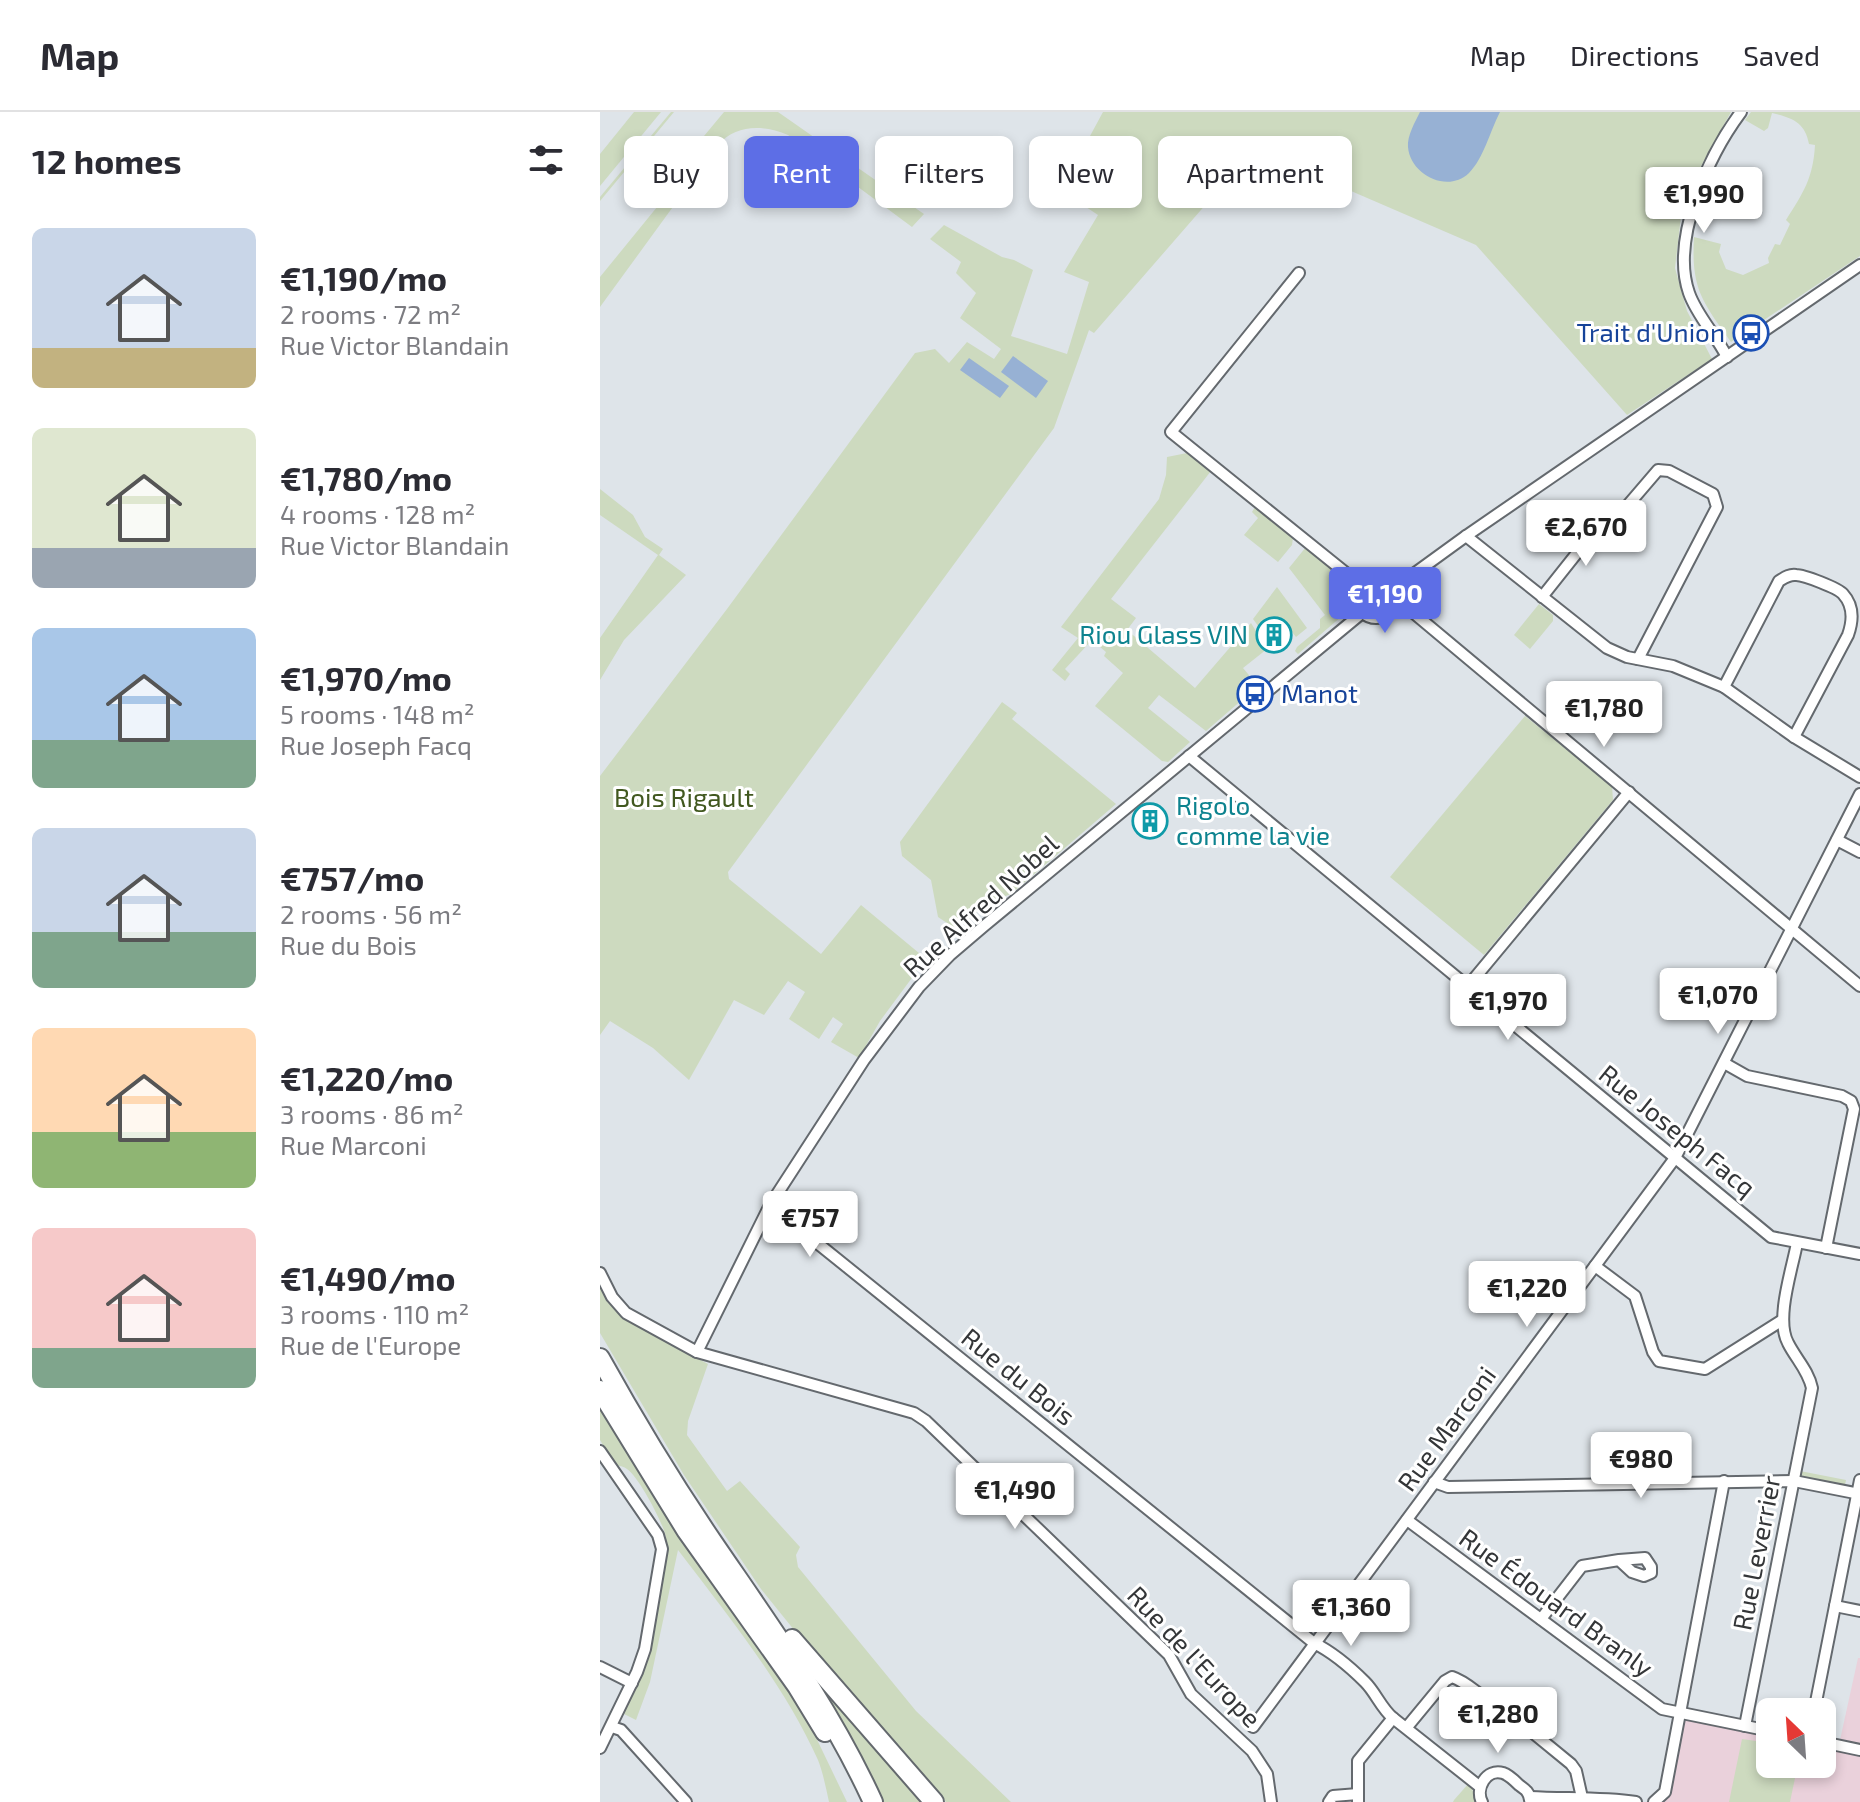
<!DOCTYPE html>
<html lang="en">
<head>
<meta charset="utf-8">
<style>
	body { margin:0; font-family:"Exo 2",sans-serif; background:#f2f2f3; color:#2b2b33; height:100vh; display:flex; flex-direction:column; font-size:30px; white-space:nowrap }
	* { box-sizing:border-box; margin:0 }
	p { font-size:26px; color:#7c7c81 }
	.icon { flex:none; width:44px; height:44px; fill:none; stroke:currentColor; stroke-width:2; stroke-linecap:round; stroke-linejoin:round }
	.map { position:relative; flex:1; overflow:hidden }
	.drawer { display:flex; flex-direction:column; background:#fff; width:600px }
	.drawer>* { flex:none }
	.hud { position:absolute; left:24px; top:24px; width:760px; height:72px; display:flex; gap:16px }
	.needle { width:52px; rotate:335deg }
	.buttons { position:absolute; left:1156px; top:1586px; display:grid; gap:16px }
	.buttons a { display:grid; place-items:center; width:80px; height:80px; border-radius:12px; background:#fff; box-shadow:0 4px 12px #0003; font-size:40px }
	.price { position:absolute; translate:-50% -68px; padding:0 18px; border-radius:8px; background:#fff; color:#222; font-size:26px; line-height:52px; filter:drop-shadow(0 2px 4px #0008) }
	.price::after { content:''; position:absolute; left:50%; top:48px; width:24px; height:18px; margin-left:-12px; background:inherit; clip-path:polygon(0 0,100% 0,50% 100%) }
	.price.selected { background:#5d6ee6; color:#fff }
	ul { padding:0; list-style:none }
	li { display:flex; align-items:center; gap:24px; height:200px; padding:0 32px }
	li span { display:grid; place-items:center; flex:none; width:224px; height:160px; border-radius:12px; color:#555 }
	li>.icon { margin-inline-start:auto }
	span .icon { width:96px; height:96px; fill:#fffc; stroke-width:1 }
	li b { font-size:34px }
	h2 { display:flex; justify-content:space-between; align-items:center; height:96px; padding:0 32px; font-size:34px }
	.chip { padding:0 28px; border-radius:12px; background:#fff; box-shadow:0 4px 12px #0003; font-size:28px; line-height:72px }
	.chip.selected { background:#5d6ee6; color:#fff }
	header { display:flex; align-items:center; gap:48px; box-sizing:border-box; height:112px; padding:0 40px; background:#fff; border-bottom:2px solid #e1e1e2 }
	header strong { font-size:38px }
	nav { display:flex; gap:44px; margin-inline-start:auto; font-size:28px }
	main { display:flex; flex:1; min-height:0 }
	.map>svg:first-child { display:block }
	.commercial { fill:#ead1db }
	.green { fill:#cddabf }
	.water { fill:#97b1d4 }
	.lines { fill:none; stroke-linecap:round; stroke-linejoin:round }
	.street-casing { stroke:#64696e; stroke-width:14 }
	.highway-casing { stroke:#64696e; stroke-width:22 }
	.street { stroke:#fff; stroke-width:10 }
	.highway { stroke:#fff; stroke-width:18 }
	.labels { text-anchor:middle; stroke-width:6; stroke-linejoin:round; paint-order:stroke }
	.transit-label { font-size:26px; fill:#164399; stroke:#fff; text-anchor:end }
	.culture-label { font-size:26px; fill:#0d838f; stroke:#fff; text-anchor:end }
	.park-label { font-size:26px; fill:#41581f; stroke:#fff }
	.street-label { font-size:26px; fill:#343638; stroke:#fff }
</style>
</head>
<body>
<header>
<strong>Map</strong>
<nav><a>Map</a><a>Directions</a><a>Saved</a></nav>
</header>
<main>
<section class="drawer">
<h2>12 homes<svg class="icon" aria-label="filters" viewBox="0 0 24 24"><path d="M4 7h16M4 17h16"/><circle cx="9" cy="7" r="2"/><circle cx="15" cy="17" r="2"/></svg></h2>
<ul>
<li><span style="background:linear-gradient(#c9d6e8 75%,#c2b280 0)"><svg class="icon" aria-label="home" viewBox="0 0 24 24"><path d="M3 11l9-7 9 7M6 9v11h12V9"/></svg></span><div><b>€1,190/mo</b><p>2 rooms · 72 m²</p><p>Rue Victor Blandain</p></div></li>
<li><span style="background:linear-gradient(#dfe7d0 75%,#9aa5b1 0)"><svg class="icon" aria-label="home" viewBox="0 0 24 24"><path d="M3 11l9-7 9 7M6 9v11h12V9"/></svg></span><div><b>€1,780/mo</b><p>4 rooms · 128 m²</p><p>Rue Victor Blandain</p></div></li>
<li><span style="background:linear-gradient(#a9c7e8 70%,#7fa58c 0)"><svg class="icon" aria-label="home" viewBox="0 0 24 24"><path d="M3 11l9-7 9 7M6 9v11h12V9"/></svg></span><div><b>€1,970/mo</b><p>5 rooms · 148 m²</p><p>Rue Joseph Facq</p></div></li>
<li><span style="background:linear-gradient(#c9d6e8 65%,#7fa58c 0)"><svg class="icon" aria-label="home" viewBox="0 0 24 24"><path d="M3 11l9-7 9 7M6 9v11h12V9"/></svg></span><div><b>€757/mo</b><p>2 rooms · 56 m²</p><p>Rue du Bois</p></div></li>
<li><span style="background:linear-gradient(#ffd9b3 65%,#8fb573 0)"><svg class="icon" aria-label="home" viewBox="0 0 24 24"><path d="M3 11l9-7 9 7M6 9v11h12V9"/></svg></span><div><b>€1,220/mo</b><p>3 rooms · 86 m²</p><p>Rue Marconi</p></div></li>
<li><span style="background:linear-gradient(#f6c9c9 75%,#7fa58c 0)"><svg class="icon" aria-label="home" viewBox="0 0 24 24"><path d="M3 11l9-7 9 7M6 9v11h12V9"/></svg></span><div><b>€1,490/mo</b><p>3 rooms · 110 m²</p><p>Rue de l'Europe</p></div></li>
</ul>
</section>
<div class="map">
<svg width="1260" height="1690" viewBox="0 0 1260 1690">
	<rect width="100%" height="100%" fill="#dee4e9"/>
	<!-- commercial -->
	<path class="commercial" d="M1258,1546H1260V1690H1061L1085,1597L1170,1614V1652H1222V1625L1240,1628Z"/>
	<!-- green -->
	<g class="green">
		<path d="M34,0H61L0,74V42Z"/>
		<path d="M71,0H74L0,89V85Z"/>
		<path d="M124,0H178L324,102L312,115L188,23C164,13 136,12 118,33L0,195V165L88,57L89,42Z"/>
		<path d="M503,0H1131L1083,87L1075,156L1087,199L1112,247L1027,303L876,133L654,37L494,221L489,218L454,316L128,760L129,767L221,842L261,793L325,846L320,855L280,909L259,946L231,930L243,912L233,905L219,927L189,907L205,880L188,869L164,903L134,888L89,968L53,936L10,909L0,923V664L127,497L315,241L335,237L349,251L367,230L394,247L401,237L360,206L376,181L356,161L361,150L330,127L344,113L402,145L414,148L433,158L411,224L467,242L489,170L464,160L498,103L486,95L518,42L490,24Z"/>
		<path d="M1151,0H1260V144L1131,230C1102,189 1091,177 1094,125L1121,132L1119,140L1126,157L1143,163L1169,151L1168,146L1175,132L1180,133L1190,112L1186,108C1203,81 1213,67 1215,33L1209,32C1205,10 1192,6 1172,1L1168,16L1164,19L1145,8Z"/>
		<path d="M587,341L611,359L511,487L536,506L527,518L595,576L651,511L667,537L643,556L658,574L606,619L559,583L548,596L590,630L568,650L562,649L495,594L523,561L504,544L506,540L492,528L465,557L470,562L465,569L452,558L478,526L461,515L559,387L566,363L567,345Z"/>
		<path d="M0,377L33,403L45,425L63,437L59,443L86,463L24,528L0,568V526L58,443L0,403Z"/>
		<path d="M655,395L693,426L692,433L678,450L644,423L658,406L652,400Z"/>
		<path d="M706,435L747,470L742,476V504L698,542L695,539L697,535L720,516V507L725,503L689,456Z"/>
		<path d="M677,475L707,516L696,525L680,505L665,518L664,522L653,507Z"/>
		<path d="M939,492L953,503V509L930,537L914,523Z"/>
		<path d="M402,590L417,601L412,607L516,692L411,782L389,790L356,817L338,805L331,768L302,744L300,730Z"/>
		<path d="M925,604L1012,674L1013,688L884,843L790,765Z"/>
		<path d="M0,1175L22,1206L108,1252L88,1309L87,1323L127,1379L140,1369L200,1435L196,1443L198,1455L316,1599L411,1690H346L207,1534L161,1477L84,1363L0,1221Z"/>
		<path d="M0,1291L210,1613L247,1690H229C226,1676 223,1661 218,1648C183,1571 129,1505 78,1438L50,1570L36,1608L24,1602L41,1562L66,1425C63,1411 39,1365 27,1357C23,1354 20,1354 15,1353L0,1328Z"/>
		<path d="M1200,1359L1246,1368L1245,1373L1199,1364Z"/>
		<path d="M220,1573H222L324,1690H283L269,1658Z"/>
		<path d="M1142,1627L1170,1631V1652H1198L1190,1690H1129Z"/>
		<path d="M869,1671L878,1690H853L854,1688Z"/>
	</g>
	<!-- water -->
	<g class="water">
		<path d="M820,0H900C890,19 884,46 869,61C847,82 810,62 808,35C807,24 815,10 820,0Z"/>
		<path d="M413,244L448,269L436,286L401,260Z"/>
		<path d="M369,246L409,274L400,286L360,258Z"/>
	</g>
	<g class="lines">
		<defs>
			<g id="street">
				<path d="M699,161L571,320L762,474"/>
				<path d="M1127,245C1116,223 1097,204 1089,181C1070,127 1109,43 1141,0"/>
				<path d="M866,424L1007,536L1027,545L1073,554L1124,575L1194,625L1260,665"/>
				<circle cx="776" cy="487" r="19"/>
				<path d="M793,477L866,424L1260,153"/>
				<path d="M942,485L1004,407L1028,393L1058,358L1069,359L1113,382L1117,395L1038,547"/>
				<path d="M795,493L810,498L1260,874"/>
				<path d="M1124,575L1179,469C1184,466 1189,462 1196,463C1204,463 1238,476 1243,482C1254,494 1253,509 1248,523L1194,625"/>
				<path d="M589,644L1171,1125L1260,1142"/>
				<path d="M1237,728L1260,740"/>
				<path d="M868,874L1029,680"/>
				<path d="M1124,951L1147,964L1242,984L1251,989L1254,997L1226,1136"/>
				<path d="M170,1093L714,1531C732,1540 751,1556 765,1570C776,1581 781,1596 793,1606L879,1674"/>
				<path d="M995,1154L1035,1184L1053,1240L1059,1249L1105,1257L1181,1209"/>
				<path d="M0,1161L12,1185L26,1201L97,1240L314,1301L326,1309L569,1543L591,1582L652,1639L667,1662L671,1690"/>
				<path d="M97,1240L170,1093L264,948L319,875L350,843L384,814L762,501"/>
				<path d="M0,1339L58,1423L62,1437L45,1537L37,1560L0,1636"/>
				<path d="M834,1370L848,1375L1194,1369L1260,1382"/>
				<path d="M807,1408L1062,1597L1170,1619"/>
				<path d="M1235,1494L1260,1499"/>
				<path d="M941,1507L982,1454L1019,1448L1032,1460L1044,1464L1051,1461V1455L1045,1446L1019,1448"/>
				<path d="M0,1555L32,1571"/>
				<path d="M1214,1600L1260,1368"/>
				<path d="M1145,1614L1212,1276C1208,1258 1196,1247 1188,1231C1175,1207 1192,1158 1197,1131"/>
				<path d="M12,1615L21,1618L86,1690"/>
				<path d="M653,1615L1075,1046L1260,682"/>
				<path d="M807,1615L845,1569L852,1565C870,1571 881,1587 899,1593L971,1652L976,1659L983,1690"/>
				<path d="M1222,1630L1260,1638"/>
				<path d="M930,1685C966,1687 1001,1685 1036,1690"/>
				<path d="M729,1690L733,1684L758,1682"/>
				<path d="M758,1690V1649L793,1606"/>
				<path d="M882,1690C875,1677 886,1656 903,1661C909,1663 915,1669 919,1673C926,1678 929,1680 930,1688"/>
				<path d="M1054,1690L1065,1680L1124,1369"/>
			</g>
			<g id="highway">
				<path d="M0,1246C35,1309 72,1370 112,1429C170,1514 230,1596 273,1690"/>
				<path d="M0,1278L86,1418L197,1574L225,1620"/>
				<path d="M192,1527L334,1690"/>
			</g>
		</defs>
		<!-- street casing -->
		<use href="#street" class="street-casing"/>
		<!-- highway casing -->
		<use href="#highway" class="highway-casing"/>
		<!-- street -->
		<use href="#street" class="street"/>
		<!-- highway -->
		<use href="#highway" class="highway"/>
	</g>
	<!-- icons -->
	<defs>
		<symbol id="bus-ring" viewBox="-11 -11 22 22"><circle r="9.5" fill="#fff" stroke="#1a4fb4" stroke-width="1.5"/><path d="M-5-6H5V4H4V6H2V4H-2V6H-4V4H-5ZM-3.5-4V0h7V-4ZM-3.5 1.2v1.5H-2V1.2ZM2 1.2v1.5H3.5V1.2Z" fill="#1a4fb4"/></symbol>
		<symbol id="building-ring" viewBox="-11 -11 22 22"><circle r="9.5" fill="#fff" stroke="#0f9aa8" stroke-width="1.5"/><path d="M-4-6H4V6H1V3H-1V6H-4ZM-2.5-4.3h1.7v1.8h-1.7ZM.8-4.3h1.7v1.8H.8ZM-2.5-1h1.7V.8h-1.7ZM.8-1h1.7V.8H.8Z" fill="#0f9aa8"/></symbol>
	</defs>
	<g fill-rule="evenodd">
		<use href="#bus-ring" x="1131" y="201" width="40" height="40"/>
		<use href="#building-ring" x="654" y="503" width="40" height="40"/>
		<use href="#bus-ring" x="635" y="562" width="40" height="40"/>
		<use href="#building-ring" x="530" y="689" width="40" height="40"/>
	</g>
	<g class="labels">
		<!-- transit labels -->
		<g class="transit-label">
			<text x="1125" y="230">Trait d'Union</text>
			<text x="681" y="591" text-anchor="start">Manot</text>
		</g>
		<!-- culture labels -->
		<g class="culture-label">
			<text x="648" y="532">Riou Glass VIN</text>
			<text x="576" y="703" text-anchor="start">Rigolo<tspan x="576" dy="30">comme la vie</tspan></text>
		</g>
		<!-- park labels -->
		<g class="park-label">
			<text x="84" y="695">Bois Rigault</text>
		</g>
		<!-- street labels -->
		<g class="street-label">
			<text transform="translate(381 794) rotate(-42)" y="9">Rue Alfred Nobel</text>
			<text transform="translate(1077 1019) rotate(39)" y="9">Rue Joseph Facq</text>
			<text transform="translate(418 1265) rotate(39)" y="9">Rue du Bois</text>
			<text transform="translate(847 1317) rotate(-54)" y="9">Rue Marconi</text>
			<text transform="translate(1157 1441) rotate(-79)" y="9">Rue Leverrier</text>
			<text transform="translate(956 1491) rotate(36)" y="9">Rue Édouard Branly</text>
			<text transform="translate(594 1545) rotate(47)" y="9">Rue de l'Europe</text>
		</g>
	</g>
</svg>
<div class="buttons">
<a><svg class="needle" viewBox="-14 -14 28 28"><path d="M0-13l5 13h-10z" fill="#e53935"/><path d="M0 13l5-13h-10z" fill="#7c7c81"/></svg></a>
</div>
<b class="price" style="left:1104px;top:123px">€1,990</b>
<b class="price" style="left:986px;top:456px">€2,670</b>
<b class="price selected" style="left:785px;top:523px">€1,190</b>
<b class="price" style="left:1004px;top:637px">€1,780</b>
<b class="price" style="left:1118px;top:924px">€1,070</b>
<b class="price" style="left:908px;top:930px">€1,970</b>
<b class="price" style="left:210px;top:1147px">€757</b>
<b class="price" style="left:927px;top:1217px">€1,220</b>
<b class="price" style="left:1041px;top:1388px">€980</b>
<b class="price" style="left:415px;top:1419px">€1,490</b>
<b class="price" style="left:751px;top:1536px">€1,360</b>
<b class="price" style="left:898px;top:1643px">€1,280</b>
<div class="hud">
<a class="chip">Buy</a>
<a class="chip selected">Rent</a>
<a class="chip">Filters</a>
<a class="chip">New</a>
<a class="chip">Apartment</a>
</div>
</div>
</main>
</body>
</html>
